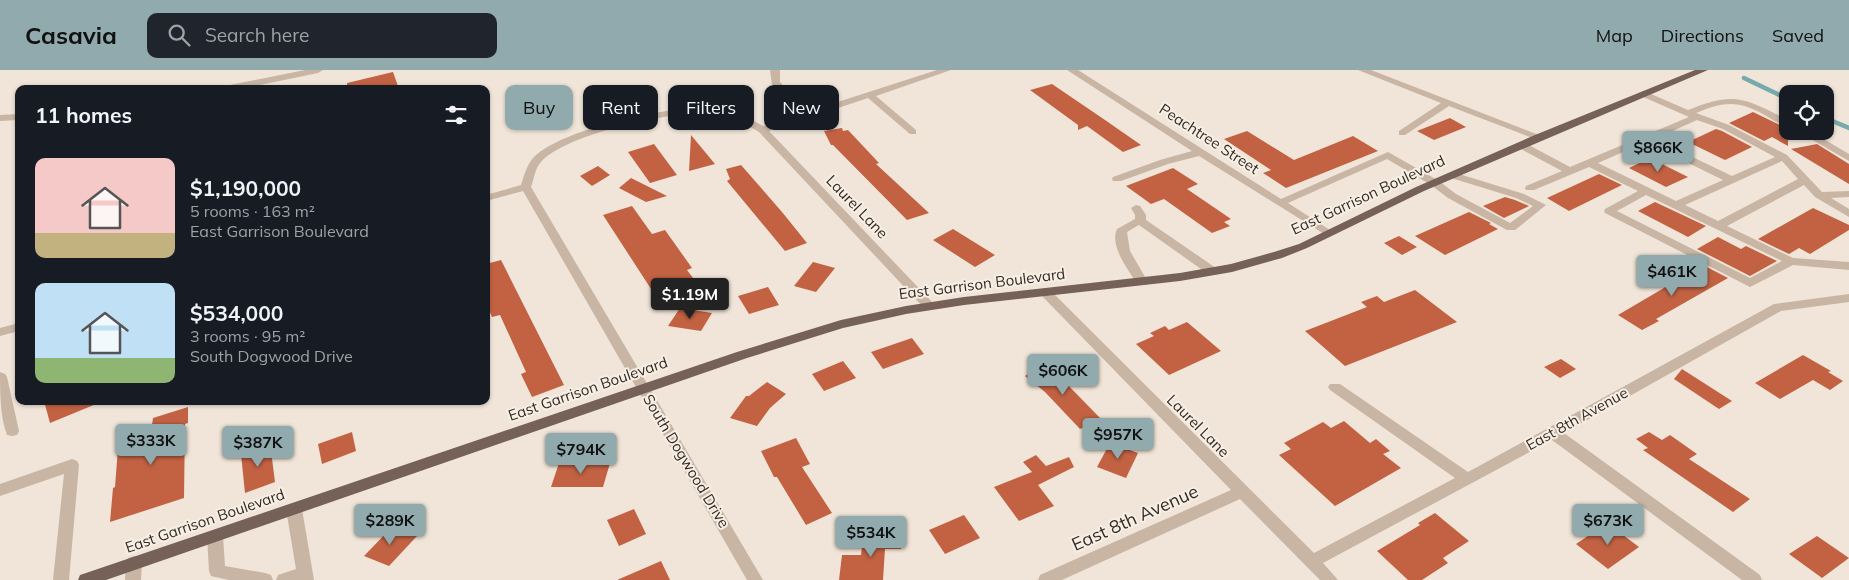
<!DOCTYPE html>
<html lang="en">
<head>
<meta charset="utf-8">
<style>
	body { margin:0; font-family:Mulish,sans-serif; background:#20242c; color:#f1f3f6; height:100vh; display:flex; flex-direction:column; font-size:19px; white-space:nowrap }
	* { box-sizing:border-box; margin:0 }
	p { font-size:16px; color:#9ea1a6 }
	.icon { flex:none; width:28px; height:28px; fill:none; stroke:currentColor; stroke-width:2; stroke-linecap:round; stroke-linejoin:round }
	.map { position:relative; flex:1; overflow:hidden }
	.panel { position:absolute; left:15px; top:15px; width:475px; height:320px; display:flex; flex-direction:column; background:#171b24; border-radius:10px; box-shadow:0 1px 4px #0004 }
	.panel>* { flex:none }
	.banner { position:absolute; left:505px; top:15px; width:475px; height:45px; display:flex; gap:10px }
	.controls { position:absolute; left:1779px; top:15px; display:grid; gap:10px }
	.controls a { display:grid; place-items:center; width:55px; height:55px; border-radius:10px; background:#171b24; box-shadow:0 1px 4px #0004; font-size:25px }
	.price { position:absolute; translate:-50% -42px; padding:0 11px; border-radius:5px; background:#91aaad; color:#111; font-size:16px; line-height:32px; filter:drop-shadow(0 1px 2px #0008) }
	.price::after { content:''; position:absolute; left:50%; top:30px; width:15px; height:11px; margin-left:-8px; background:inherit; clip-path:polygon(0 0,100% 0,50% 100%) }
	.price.on { background:#222; color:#fff }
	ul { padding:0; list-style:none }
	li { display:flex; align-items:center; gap:15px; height:125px; padding:0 20px }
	li span { display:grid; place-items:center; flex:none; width:140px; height:100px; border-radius:10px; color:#555 }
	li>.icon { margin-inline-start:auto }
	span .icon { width:60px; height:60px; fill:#fffc; stroke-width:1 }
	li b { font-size:21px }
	h2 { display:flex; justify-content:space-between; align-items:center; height:60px; padding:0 20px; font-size:21px }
	.pill { padding:0 18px; border-radius:10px; background:#171b24; box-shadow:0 1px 4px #0004; font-size:18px; line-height:45px }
	.pill.on { background:#91aaad; color:#111 }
	header { display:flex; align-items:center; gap:30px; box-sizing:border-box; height:70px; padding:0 25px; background:#91aaad; color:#111 }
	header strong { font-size:24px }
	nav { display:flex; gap:28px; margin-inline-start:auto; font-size:18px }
	.search { width:350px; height:45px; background:#20242c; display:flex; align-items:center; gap:12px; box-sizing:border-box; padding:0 18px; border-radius:10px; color:#9ea1a6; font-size:19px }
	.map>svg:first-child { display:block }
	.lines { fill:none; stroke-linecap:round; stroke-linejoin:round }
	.stream { stroke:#77aaac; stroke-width:4.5 }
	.building { fill:#c36243 }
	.minor { fill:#c8b5a4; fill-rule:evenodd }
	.major { fill:#756157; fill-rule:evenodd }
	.labels { text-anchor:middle; stroke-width:4; stroke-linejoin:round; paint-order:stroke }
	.street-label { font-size:15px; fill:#332a26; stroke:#f8efe4 }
	.near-street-label { font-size:18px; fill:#332a26; stroke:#f8efe4 }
</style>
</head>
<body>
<header>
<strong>Casavia</strong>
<div class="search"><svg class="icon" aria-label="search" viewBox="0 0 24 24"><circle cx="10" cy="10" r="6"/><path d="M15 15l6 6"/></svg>Search here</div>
<nav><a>Map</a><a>Directions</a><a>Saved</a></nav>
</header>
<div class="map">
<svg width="1849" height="510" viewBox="0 0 1849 510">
	<rect width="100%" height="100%" fill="#f0e5d8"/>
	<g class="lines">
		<!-- stream -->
		<g class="stream">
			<path d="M1744,8L1788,29"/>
			<path d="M1825,48L1849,58"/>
		</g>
	</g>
	<!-- building -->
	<g class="building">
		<path d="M393,2L399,19H347V13Z"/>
		<path d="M1052,14L1105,50L1141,75L1123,82L1087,56L1078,60V55L1030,20Z"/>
		<path d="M1753,42L1788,59V76L1772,67L1764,71L1729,53Z"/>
		<path d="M1450,48L1466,57L1434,70L1417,61Z"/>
		<path d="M842,58L843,61L848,60L879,93L876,94L929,143L907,150L833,75H831L824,61Z"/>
		<path d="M1716,59L1722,61L1752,77L1725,90L1688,72Z"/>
		<path d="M1247,61L1294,90L1353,66L1378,81L1286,118L1263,103L1271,100L1224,69Z"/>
		<path d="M691,65L715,94L689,101Z"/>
		<path d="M654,74L677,105L650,113L628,82Z"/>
		<path d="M1817,74L1849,94V114L1791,79Z"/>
		<path d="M1650,88L1688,107L1666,117L1629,98Z"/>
		<path d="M741,95L782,142L807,173L785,181L727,111L730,109L726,99Z"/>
		<path d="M598,96L610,105L592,116L580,106Z"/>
		<path d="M1173,98L1198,114L1187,119L1231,149L1224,152L1230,156L1212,163L1164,129L1151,134L1126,116Z"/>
		<path d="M1599,104L1622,115L1569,141L1547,128Z"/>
		<path d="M631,108L667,126L646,132L619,118Z"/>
		<path d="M1505,127L1515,130L1529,136L1504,148L1483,136Z"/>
		<path d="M1655,132L1706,156L1688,167L1638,141Z"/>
		<path d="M632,136L652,164L665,160L692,198L687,200L693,208L653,222L603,145Z"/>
		<path d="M1813,138L1849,155V160L1810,184L1799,178L1789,184L1758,169Z"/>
		<path d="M1469,142L1491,153L1489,154L1498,159L1445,185L1415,166Z"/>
		<path d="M953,159L995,185L975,197L933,170Z"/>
		<path d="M1399,166L1417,177L1402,185L1384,173Z"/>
		<path d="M1718,167L1741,179L1746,176L1777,191L1750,206L1697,179Z"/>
		<path d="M501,190L564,315L532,327L521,304L526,302L500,245L492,247L486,233V194Z"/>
		<path d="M813,192L835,198L816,222L794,216Z"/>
		<path d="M1703,195L1728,208L1656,249L1659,251L1642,260L1618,245Z"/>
		<path d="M768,217L779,235L749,244L738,226Z"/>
		<path d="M1415,220L1457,252L1345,296L1305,261L1367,237L1361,232L1377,226L1384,232Z"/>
		<path d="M680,238L712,243L701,261L668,256Z"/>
		<path d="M1187,252L1221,281L1169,305L1136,274L1154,266L1150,263L1165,256L1169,260Z"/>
		<path d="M912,268L924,284L883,299L871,282Z"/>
		<path d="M1803,285L1831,301L1828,302L1843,311L1830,320L1813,310L1780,329L1755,313Z"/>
		<path d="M1561,289L1576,299L1560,308L1544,297Z"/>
		<path d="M843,291L856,308L824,321L812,304Z"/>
		<path d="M1043,294L1061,308L1101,349L1080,359L1045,322L1025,306Z"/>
		<path d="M1682,299L1732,331L1719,339L1674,309Z"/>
		<path d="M767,312L786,324L770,338L757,356L730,348L746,326H749Z"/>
		<path d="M44,331H101V332L50,353Z"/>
		<path d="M188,337V353L185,354L184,428L110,452L113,418L115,417L119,365L152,355L153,348Z"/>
		<path d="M1344,351L1370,373L1376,369L1390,381L1383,384L1401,398L1335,436L1279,385L1291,379L1284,373L1323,352L1331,358Z"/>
		<path d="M352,362L356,381L322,394L318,374Z"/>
		<path d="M1649,362L1662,370L1670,365L1697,384L1689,389L1750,429L1733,442L1643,380L1648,378L1636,369Z"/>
		<path d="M796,368L810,394L802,397L832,443L806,455L777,407H774L761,381Z"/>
		<path d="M270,373L275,412L245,423L241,384Z"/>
		<path d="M1110,373L1138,383L1126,408L1097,397Z"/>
		<path d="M1036,385L1046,396L1069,387L1074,397L1038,415L1054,436L1019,451L994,417L1032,402L1023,392Z"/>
		<path d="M559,393H610L603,417H551Z"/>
		<path d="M634,439L646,464L619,476L607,450Z"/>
		<path d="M1435,443L1469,471L1443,488L1448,493L1422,510H1408L1377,481L1420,455L1418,453Z"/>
		<path d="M964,445L980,468L945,484L929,460Z"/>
		<path d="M1607,453L1639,477L1608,499L1576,474Z"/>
		<path d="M392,457L417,466L389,496L364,486Z"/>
		<path d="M881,457L902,458L901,479H885L883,510H839L842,485H861L862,476L879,477Z"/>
		<path d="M1817,466L1849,488L1822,508L1789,484Z"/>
		<path d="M661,491L670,510H617Z"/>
	</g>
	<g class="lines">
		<!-- minor -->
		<g class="minor">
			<path d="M305,0H323L318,3L240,19H221L225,16Z"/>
			<path d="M770,0H780V12L792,25L816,39L937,0H951L876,26L916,60V64H910L868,28L769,61L933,233L935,236L933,239H925L759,62C747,55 734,47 720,44C682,38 567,63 541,92C535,98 534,109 531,117L763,510H747L523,121L486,131V125L521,115C524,106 527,94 534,87C564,58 675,34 717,38C734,40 749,48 763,56L808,42L786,29L772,15Z"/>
			<path d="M1067,0H1078L1281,129L1388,82L1439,111L1456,124L1510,153L1533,136L1516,128L1448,107L1447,105L1448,103H1456L1524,124L1546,135L1515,160H1507L1448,128L1431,115L1387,89L1288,133L1333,162L1335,164L1329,167L1199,86L1168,94L1121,111H1113L1112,109L1113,107L1160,90L1192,81Z"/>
			<path d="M1358,0H1371L1544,67L1543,69H1535L1449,36L1405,65H1399V61L1441,33Z"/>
			<path d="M1644,21L1688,40C1735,21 1744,28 1788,50V57C1779,54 1771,49 1763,44C1736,30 1724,32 1696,43L1729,55L1787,85L1822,122L1849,121V127L1831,128L1849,139V147L1815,127L1804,115L1727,156L1793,188L1849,192V200L1793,195L1750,217L1605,143L1604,141L1605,139L1638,121L1589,97L1534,120H1526L1525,118L1526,116L1562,101L1517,77V73H1525L1570,97L1689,47L1641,26V22ZM1697,50L1723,59L1775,87L1732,106L1655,69ZM1646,72L1723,110L1676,131L1598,93ZM1782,91L1798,109L1718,151L1685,135ZM1646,125L1782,191L1750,208L1617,141Z"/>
			<path d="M19,44V50L0,51V45Z"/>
			<path d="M1797,61H1810L1849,84V91Z"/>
			<path d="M1136,135L1140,136L1146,145V150L1216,198L1218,201L1216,204H1208L1139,155L1127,162L1130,181L1148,212L1146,215H1138C1129,201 1109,176 1117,159L1135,149V145L1131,138Z"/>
			<path d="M1046,219L1050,220L1314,483L1455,408L1330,320L1328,317L1330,314H1340L1468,402L1774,234L1849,224V232L1781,241L1564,363L1760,505L1762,510H1742L1552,370L1323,493L1338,510H1320L1240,429L1062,510H1038L1040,505L1231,420L1042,226L1040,223Z"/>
			<path d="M19,253V261L0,266V258Z"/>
			<path d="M0,302L5,304L7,307L19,361L17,365L12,366L7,365C0,347 0,322 0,302Z"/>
			<path d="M72,389L77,391L79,395L69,510H53L64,404L0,426V414Z"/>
			<path d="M294,433L299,435L302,439L314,510H276L278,505L296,499L286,439L289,435Z"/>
			<path d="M215,460L220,462L223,466L225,496L265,503L271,505L273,510H229L211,506L209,501L207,466L210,462Z"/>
			<path d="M134,486L140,488L142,493L141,510H125L126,493L128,488Z"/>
		</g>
		<!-- major -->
		<path class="major" d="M1695,0H1708L1424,121L1307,178L1282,188L1232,202L1180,211L964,235L906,244L843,258L747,288L106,510H78L80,505L86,503L737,282L841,250L906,236L964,227L1180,203L1231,194L1274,182L1299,174L1416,117L1535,65Z"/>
	</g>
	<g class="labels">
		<!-- street labels -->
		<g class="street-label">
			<text transform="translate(1209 69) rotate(33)" y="5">Peachtree Street</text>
			<text transform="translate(1368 125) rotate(-25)" y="5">East Garrison Boulevard</text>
			<text transform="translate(857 137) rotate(46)" y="5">Laurel Lane</text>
			<text transform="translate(982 214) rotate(-7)" y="5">East Garrison Boulevard</text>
			<text transform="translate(588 319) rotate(-19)" y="5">East Garrison Boulevard</text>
			<text transform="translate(1577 349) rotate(-29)" y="5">East 8th Avenue</text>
			<text transform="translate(1198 356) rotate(45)" y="5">Laurel Lane</text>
			<text transform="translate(686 391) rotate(59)" y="5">South Dogwood Drive</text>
			<text transform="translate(205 451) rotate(-19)" y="5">East Garrison Boulevard</text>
		</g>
		<!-- near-street labels -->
		<g class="near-street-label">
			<text transform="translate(1135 448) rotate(-24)" y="6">East 8th Avenue</text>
		</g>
	</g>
</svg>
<div class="controls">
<a><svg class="icon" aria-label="locate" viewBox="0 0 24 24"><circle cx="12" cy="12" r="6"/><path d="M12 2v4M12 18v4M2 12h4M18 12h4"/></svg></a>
</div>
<b class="price" style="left:1658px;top:103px">$866K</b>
<b class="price" style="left:1672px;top:227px">$461K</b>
<b class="price on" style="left:690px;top:250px">$1.19M</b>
<b class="price" style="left:1063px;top:326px">$606K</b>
<b class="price" style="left:1118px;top:390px">$957K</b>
<b class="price" style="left:151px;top:396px">$333K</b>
<b class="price" style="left:258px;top:398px">$387K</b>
<b class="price" style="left:581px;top:405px">$794K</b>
<b class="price" style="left:390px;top:476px">$289K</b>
<b class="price" style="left:1608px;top:476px">$673K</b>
<b class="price" style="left:871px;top:488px">$534K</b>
<div class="banner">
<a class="pill on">Buy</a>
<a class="pill">Rent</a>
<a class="pill">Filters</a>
<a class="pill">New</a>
</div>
<section class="panel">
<h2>11 homes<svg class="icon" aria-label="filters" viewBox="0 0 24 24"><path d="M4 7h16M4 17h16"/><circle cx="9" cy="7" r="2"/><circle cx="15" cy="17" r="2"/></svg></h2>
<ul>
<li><span style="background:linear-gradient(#f6c9c9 75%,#c2b280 0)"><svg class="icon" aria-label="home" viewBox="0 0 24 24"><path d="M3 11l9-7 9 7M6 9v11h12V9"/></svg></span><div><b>$1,190,000</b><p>5 rooms · 163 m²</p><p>East Garrison Boulevard</p></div></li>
<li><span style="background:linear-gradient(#bfe0f5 75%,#8fb573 0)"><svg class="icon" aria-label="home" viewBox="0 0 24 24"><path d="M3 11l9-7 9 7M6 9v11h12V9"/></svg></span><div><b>$534,000</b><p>3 rooms · 95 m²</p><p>South Dogwood Drive</p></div></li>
</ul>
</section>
</div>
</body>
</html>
